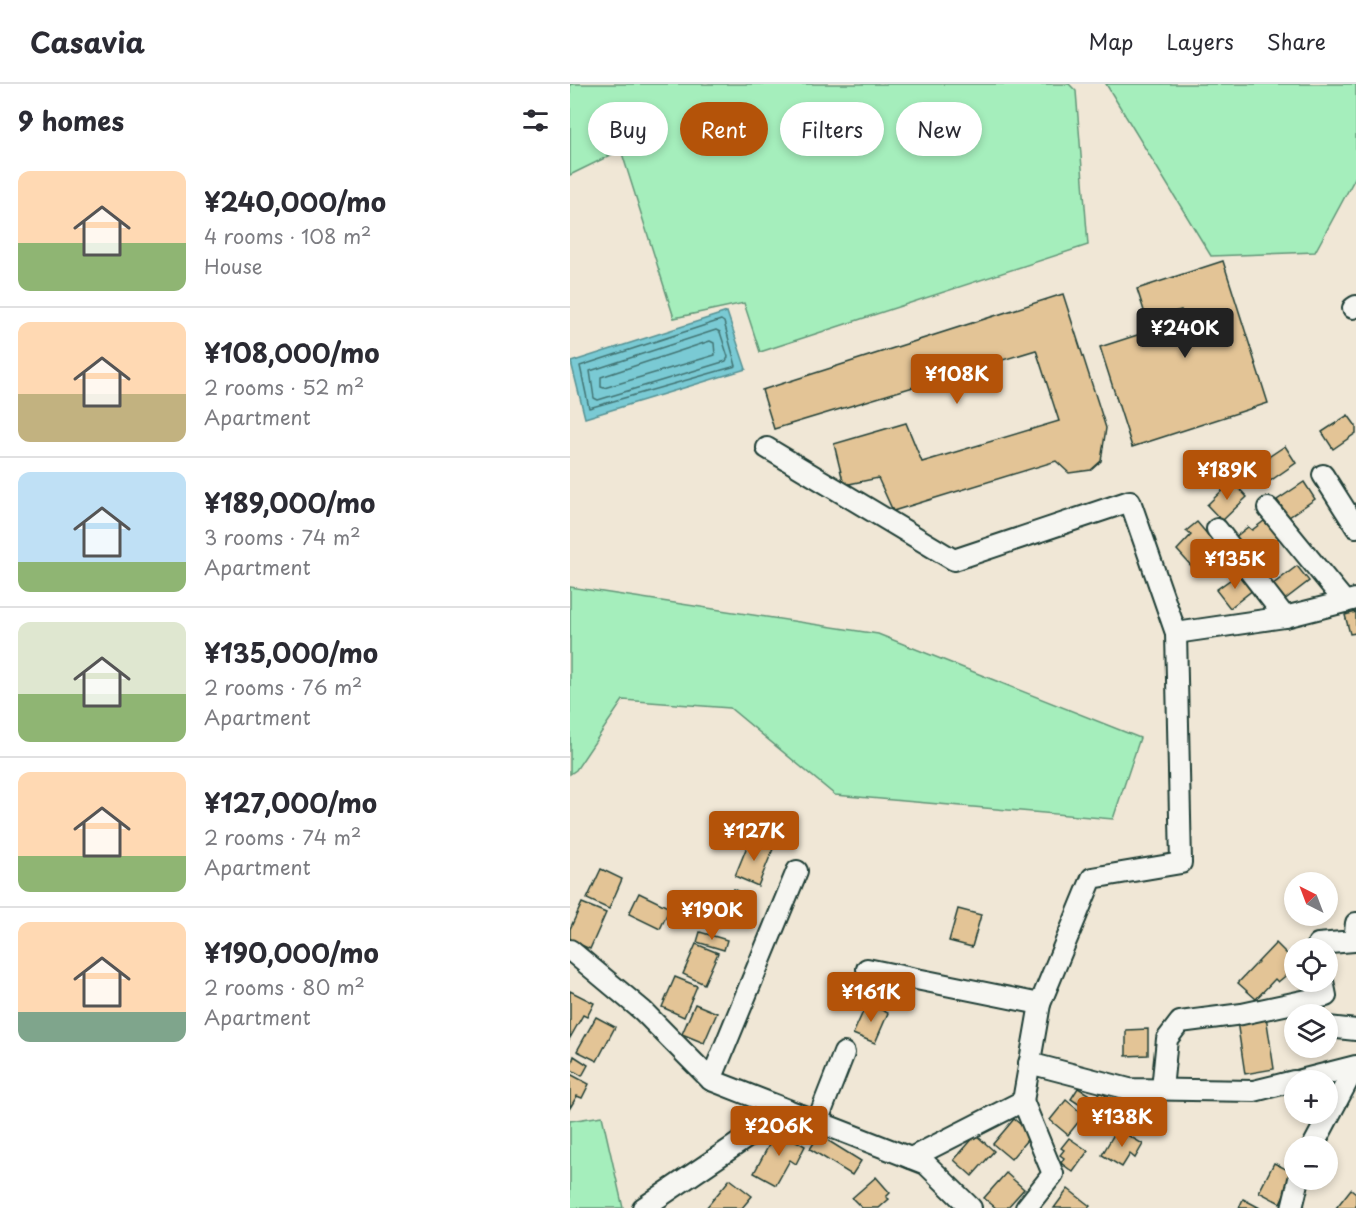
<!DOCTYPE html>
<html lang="en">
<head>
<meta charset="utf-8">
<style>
	body { margin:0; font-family:"Playpen Sans",sans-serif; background:#f2f2f3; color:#2b2b33; height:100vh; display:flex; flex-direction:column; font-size:22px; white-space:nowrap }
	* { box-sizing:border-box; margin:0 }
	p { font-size:20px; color:#7c7c81 }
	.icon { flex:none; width:33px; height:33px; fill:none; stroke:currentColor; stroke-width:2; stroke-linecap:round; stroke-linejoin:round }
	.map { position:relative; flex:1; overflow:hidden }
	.drawer { display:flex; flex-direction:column; background:#fff; width:570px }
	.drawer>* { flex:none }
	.banner { position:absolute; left:18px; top:18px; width:570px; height:54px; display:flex; gap:12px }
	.needle { width:39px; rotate:318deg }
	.buttons { position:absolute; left:714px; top:788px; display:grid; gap:12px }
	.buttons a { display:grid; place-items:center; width:54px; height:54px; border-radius:50%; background:#fff; box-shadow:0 3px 9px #0003; font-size:30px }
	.price { position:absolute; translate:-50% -51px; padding:0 14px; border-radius:6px; background:#b45309; color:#fff; font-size:20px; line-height:39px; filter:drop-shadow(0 2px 3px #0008) }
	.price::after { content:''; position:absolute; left:50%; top:36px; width:18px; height:14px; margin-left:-9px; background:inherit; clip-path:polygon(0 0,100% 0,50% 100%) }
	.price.on { background:#222; color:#fff }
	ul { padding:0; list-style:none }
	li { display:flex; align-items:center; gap:18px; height:150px; padding:0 18px }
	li+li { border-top:2px solid #e1e1e2 }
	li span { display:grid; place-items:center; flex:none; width:168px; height:120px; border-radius:12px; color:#555 }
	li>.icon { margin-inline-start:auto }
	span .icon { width:72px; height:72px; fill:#fffc; stroke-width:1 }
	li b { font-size:26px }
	h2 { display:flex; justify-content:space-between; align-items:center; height:72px; padding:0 18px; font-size:26px }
	.tag { padding:0 21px; border-radius:27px; background:#fff; box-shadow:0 3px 9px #0003; font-size:21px; line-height:54px }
	.tag.on { background:#b45309; color:#fff }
	header { display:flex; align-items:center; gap:36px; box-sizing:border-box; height:84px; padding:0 30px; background:#fff; border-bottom:2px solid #e1e1e2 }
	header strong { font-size:28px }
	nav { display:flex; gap:33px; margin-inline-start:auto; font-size:21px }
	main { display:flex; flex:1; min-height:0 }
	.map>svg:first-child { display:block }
	.green { fill:#a5eebc; stroke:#629678; stroke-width:1.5 }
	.water { fill:#7acad4; stroke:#569294; stroke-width:1.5 }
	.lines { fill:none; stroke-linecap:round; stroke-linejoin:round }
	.shore { stroke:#437574; stroke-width:1.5 }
	.building { fill:#e3c496; stroke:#1f3d34; stroke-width:1.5 }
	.minor-casing { stroke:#1f3d34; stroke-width:24 }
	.minor { stroke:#f6f6f2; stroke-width:20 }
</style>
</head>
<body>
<header>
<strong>Casavia</strong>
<nav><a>Map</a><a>Layers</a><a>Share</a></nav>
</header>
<main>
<section class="drawer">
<h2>9 homes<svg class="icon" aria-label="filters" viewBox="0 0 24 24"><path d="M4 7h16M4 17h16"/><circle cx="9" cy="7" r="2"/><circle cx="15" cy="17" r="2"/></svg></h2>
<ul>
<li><span style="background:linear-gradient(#ffd9b3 60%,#8fb573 0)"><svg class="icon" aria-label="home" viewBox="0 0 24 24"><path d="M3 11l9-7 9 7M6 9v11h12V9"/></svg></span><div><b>¥240,000/mo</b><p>4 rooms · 108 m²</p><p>House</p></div></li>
<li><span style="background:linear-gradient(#ffd9b3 60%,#c2b280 0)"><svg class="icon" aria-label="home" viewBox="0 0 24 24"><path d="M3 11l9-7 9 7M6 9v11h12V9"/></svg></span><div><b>¥108,000/mo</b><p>2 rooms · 52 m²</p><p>Apartment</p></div></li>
<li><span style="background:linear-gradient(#bfe0f5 75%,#8fb573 0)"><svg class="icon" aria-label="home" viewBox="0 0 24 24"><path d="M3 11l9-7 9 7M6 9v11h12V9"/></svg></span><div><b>¥189,000/mo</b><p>3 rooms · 74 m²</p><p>Apartment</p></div></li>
<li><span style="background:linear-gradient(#dfe7d0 60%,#8fb573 0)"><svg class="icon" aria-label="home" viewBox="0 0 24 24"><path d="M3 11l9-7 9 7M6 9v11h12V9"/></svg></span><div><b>¥135,000/mo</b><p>2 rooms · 76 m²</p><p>Apartment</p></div></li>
<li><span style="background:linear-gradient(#ffd9b3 70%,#8fb573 0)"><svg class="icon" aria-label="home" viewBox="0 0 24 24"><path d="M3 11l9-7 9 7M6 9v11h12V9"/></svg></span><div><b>¥127,000/mo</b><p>2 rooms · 74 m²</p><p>Apartment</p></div></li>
<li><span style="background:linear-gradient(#ffd9b3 75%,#7fa58c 0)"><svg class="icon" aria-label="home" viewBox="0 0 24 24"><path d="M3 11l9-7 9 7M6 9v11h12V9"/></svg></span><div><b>¥190,000/mo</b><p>2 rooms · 80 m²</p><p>Apartment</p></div></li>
</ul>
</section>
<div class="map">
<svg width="786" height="1124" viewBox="0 0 786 1124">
	<rect width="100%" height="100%" fill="#f0e7d6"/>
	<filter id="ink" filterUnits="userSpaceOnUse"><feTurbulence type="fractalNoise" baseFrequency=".0167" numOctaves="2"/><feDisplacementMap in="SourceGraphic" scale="12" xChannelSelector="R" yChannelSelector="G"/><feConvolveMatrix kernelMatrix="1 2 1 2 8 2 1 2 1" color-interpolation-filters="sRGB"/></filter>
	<g filter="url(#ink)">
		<!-- green -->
		<g class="green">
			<path d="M0,0H499L506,7L518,161L190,268L174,219L104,234L51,66L0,91Z"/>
			<path d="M536,0H786V92L745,168L641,172Z"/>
			<path d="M0,503L308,550L570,654L543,735L265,711L160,624L53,616L6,686L0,690Z"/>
			<path d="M32,1032L53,1124H0V1037Z"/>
		</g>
		<!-- water -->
		<path class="water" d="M157,228L176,285L15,334L1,278Z"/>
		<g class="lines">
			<!-- shore -->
			<g class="shore">
				<path d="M151,236L154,238L166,282L19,324L10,282Z"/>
				<path d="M146,246L150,248L158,273L156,277L28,316L24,314L20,287Z"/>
				<path d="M140,257L144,259L145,271L34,304L31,303V293Z"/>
			</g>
		</g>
		<!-- building -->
		<g class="building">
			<path d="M653,177L698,319L562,363L530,263L614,236L611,226L577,236L567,205Z"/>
			<path d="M493,210L536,344L531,377L521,386L499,389L486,377L323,427L308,394L274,401L264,360L336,339L352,378L489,337L466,266L204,345L192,306Z"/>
			<path d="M778,331L786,342V349L763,365L752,348Z"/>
			<path d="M715,362L726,379L700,397L688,380Z"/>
			<path d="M662,397L677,413L652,437L637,421Z"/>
			<path d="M734,398L745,415L719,433L707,416Z"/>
			<path d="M694,437L710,453L682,477L664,454L678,443L682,446Z"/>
			<path d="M627,438L649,464L624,485L607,466L621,451L616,447Z"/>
			<path d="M727,482L739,497L713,517L702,501Z"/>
			<path d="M671,488L684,505L660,524L646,506Z"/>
			<path d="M786,528V549L780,550L775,531Z"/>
			<path d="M180,755L203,765L188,802L165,792Z"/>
			<path d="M31,785L52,795L39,825L17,815Z"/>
			<path d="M163,805L177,812L174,820L177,822L168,840L150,832Z"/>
			<path d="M69,809L100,824L90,845L59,830Z"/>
			<path d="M12,819L36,829L20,865L0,856V845Z"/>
			<path d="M388,825L411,831L402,863L379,857Z"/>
			<path d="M130,848L157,856L154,866L127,858Z"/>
			<path d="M706,859L724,877V885L708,898L705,895L686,915L668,899Z"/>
			<path d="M126,860L148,869L134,900L113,890Z"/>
			<path d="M105,893L127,902L114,933L92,923Z"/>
			<path d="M0,907L24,919L17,933L13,931L0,954Z"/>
			<path d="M297,919L318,929L305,959L283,950Z"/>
			<path d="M125,920L147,929L134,959L112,950Z"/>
			<path d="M696,932L704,985L675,990L667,937Z"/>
			<path d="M26,933L45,943L27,977L7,967Z"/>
			<path d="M578,945V971L556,972V946Z"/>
			<path d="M4,972L18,981L12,992L0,985Z"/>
			<path d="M0,990L19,1000L12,1014L7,1012L0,1024Z"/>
			<path d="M508,1004L526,1015L530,1008L545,1018L533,1036L501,1015Z"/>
			<path d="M496,1016L514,1031L498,1051L480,1036Z"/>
			<path d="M444,1035L462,1050L441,1075L423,1060Z"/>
			<path d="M547,1045L573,1060L565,1074L560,1070L552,1083L532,1071Z"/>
			<path d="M207,1046L235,1062L226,1080L220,1076L206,1101L184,1089Z"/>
			<path d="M249,1051L291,1077L282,1091L240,1065Z"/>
			<path d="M406,1051L424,1067L402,1092L384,1076Z"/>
			<path d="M499,1054L518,1067L503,1088L491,1079L494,1074L490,1071L494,1066L491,1064Z"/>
			<path d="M704,1079L724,1089L710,1119L689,1108Z"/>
			<path d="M436,1089L454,1105L437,1124H426L414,1114Z"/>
			<path d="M306,1093L320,1109L316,1113L319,1115L309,1124H292L282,1114Z"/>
			<path d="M160,1095L182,1112L172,1124H136Z"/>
			<path d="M498,1105L520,1122L518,1124H484Z"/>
			<path d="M781,1105L786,1109V1124H766Z"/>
			<path d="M673,1115L690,1124H669Z"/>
		</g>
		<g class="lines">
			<defs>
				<g id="minor">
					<path d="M783,224L786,222"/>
					<path d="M197,364L384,476L560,417L606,549L715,533"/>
					<path d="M753,391L786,443"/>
					<path d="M698,424L775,518"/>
					<path d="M647,445L715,533L786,515"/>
					<path d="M749,864L748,860L784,857L786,839"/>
					<path d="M0,866L73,927L141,996L356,1080L401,1124"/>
					<path d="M297,885L470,920"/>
					<path d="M758,943L786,946"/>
					<path d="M459,979L559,1005L684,1007L724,997"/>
					<path d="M141,996L227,787"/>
					<path d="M731,996L786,982"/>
					<path d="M592,1005L597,955L610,938L672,930L756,912L753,897"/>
					<path d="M453,1017L483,1090L456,1124"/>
					<path d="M247,1038L274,969"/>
					<path d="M743,1062L785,983"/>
					<path d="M341,1074L453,1017L470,920L522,794L611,779L606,549"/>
					<path d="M73,1124L182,1050L207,1023"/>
					<path d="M722,1124L729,1095"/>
				</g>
			</defs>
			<!-- minor casing -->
			<use href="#minor" class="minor-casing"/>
			<!-- minor -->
			<use href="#minor" class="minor"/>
		</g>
	</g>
</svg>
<div class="buttons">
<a><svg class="needle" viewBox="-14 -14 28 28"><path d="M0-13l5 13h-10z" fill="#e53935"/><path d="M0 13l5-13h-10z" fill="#7c7c81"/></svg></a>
<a><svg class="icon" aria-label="locate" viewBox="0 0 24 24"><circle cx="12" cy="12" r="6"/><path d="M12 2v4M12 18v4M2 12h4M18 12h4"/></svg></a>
<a><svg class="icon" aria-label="layers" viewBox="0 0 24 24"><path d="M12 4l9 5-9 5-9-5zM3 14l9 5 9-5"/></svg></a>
<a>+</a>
<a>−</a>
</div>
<b class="price on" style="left:615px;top:275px">¥240K</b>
<b class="price" style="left:387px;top:321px">¥108K</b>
<b class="price" style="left:657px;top:417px">¥189K</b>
<b class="price" style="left:665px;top:506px">¥135K</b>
<b class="price" style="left:184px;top:778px">¥127K</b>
<b class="price" style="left:142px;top:857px">¥190K</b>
<b class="price" style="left:301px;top:939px">¥161K</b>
<b class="price" style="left:552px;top:1064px">¥138K</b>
<b class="price" style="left:209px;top:1073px">¥206K</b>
<div class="banner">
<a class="tag">Buy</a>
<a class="tag on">Rent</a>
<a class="tag">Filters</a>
<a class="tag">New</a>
</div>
</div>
</main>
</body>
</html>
